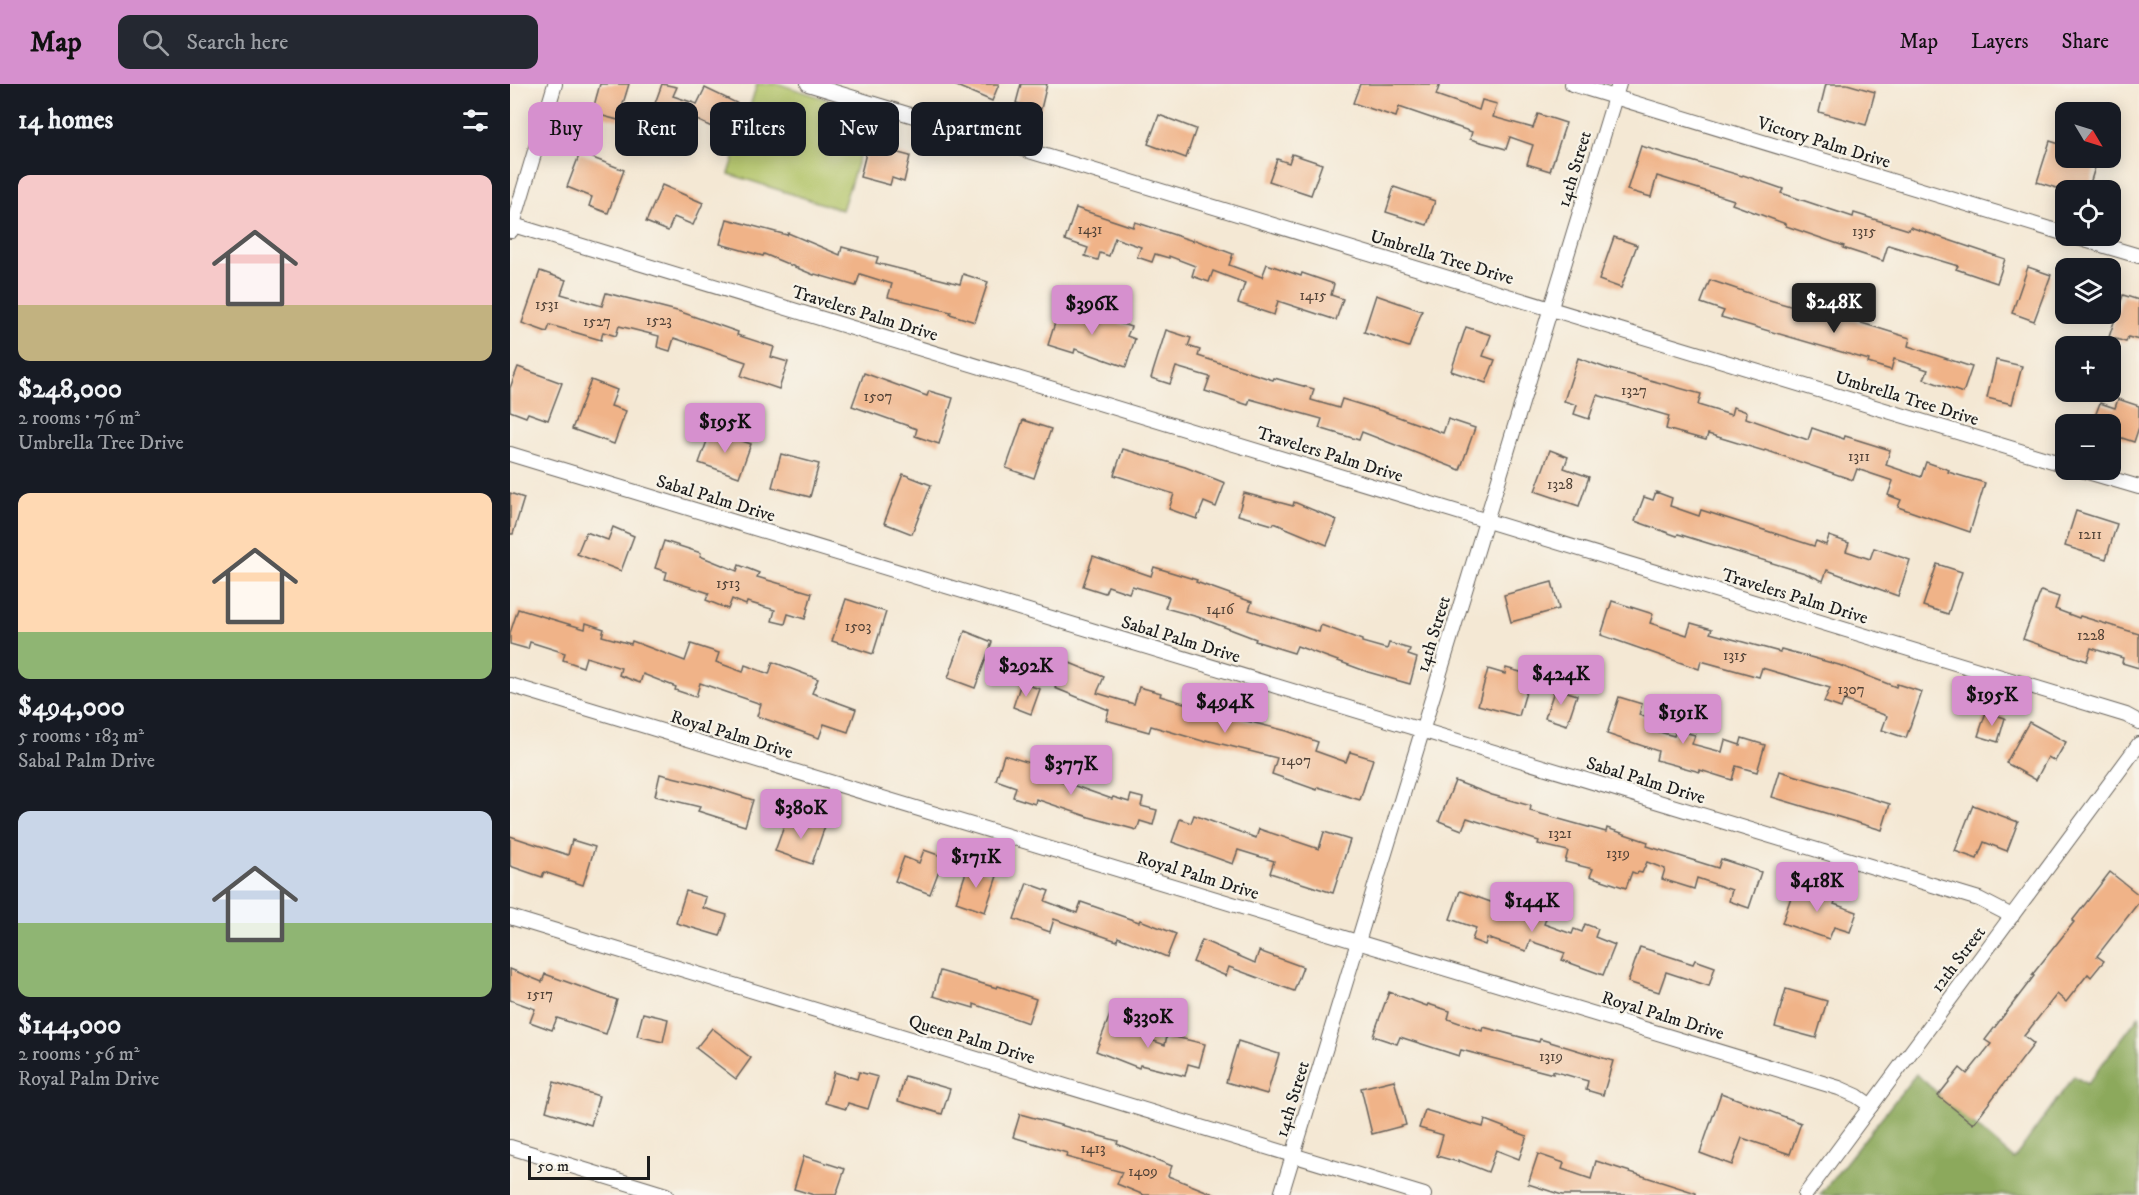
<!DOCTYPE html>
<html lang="en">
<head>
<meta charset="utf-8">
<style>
	body { margin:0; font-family:"IM FELL DW Pica",serif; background:#242831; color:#f1f3f6; height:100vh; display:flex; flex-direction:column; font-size:22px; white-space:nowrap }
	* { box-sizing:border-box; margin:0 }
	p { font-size:20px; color:#9ea1a6 }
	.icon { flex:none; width:33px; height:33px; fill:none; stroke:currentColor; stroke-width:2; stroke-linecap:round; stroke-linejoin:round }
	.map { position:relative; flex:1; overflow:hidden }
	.drawer { display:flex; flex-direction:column; background:#171b24; width:510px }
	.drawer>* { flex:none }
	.guide { position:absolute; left:18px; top:18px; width:570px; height:54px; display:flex; gap:12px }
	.needle { width:39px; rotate:128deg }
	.fabs { position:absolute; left:1545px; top:18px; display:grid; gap:12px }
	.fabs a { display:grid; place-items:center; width:66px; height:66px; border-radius:12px; background:#171b24; box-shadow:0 3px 15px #0003; font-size:30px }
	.scale { position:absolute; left:18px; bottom:15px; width:122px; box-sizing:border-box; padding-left:6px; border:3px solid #1c1c1c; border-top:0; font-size:16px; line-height:21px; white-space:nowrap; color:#1c1c1c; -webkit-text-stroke:4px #f7f3e8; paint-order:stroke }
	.price { position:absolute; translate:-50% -51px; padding:0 14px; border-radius:6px; background:#d690ce; color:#111; font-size:20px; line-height:39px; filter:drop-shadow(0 2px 3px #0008) }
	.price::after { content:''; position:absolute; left:50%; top:36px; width:18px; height:14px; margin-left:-9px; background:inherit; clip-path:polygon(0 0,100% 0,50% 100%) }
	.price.on { background:#222; color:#fff }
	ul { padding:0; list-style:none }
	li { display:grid; align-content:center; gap:12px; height:318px; padding:0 18px }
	li span { display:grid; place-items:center; height:186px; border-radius:12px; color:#555 }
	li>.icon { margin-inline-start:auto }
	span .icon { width:108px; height:108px; fill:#fffc; stroke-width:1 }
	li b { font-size:26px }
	h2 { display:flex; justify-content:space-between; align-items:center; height:72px; padding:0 18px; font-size:26px }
	.chip { padding:0 21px; border-radius:12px; background:#171b24; box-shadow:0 3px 15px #0003; font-size:21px; line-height:54px }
	.chip.on { background:#d690ce; color:#111 }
	header { display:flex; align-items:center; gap:36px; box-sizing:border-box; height:84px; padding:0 30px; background:#d690ce; color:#111 }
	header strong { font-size:28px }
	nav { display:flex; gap:33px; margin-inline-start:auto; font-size:21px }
	.search { width:420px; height:54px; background:#242831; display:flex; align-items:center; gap:15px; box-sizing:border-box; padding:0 21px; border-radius:12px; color:#9ea1a6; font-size:22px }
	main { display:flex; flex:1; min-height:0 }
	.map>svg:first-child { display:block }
	.green { fill:#b1c366; stroke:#667041; stroke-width:1.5 }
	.forest { fill:#8ca95b; stroke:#54623c; stroke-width:1.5 }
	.building { fill:#f0b388 }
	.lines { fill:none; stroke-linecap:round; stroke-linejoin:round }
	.minor-casing { stroke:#68635c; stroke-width:16 }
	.minor { stroke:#fff; stroke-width:14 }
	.labels { text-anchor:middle; stroke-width:4.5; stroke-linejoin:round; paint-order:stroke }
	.number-label { font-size:15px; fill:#514237 }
	.street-label { font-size:18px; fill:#1c1c1c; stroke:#f7f3e8 }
</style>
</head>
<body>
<header>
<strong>Map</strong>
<div class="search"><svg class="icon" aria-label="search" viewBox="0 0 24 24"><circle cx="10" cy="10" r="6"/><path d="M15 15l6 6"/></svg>Search here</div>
<nav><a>Map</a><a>Layers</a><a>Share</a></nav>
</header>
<main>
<section class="drawer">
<h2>14 homes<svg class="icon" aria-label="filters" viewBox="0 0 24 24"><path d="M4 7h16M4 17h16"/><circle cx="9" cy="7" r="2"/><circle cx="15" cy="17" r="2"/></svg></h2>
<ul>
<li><span style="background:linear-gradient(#f6c9c9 70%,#c2b280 0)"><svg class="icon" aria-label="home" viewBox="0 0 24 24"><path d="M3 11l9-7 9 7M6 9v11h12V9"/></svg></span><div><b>$248,000</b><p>2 rooms · 76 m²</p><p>Umbrella Tree Drive</p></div></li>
<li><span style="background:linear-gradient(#ffd9b3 75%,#8fb573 0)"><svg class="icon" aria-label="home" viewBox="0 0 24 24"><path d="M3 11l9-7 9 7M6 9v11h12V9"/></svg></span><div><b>$494,000</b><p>5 rooms · 183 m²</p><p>Sabal Palm Drive</p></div></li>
<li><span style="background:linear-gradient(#c9d6e8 60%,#8fb573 0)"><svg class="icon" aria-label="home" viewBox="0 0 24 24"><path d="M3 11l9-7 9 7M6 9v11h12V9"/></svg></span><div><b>$144,000</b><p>2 rooms · 56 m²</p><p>Royal Palm Drive</p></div></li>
</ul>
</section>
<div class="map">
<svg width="1629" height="1111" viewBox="0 0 1629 1111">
	<rect width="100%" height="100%" fill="#f7f3e8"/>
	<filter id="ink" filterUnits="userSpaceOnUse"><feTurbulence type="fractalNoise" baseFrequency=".0167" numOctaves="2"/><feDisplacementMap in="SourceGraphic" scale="12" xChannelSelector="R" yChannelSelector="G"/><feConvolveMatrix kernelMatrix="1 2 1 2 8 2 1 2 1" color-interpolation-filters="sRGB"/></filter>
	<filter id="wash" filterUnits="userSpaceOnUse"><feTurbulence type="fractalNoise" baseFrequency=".008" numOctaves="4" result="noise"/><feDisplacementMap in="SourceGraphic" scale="24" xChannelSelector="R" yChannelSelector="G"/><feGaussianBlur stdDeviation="1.35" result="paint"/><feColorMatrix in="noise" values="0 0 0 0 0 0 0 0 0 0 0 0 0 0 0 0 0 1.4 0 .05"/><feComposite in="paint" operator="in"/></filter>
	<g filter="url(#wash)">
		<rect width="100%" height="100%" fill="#f4e8d4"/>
		<!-- green -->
		<path class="green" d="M247,0H269L363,30L332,126L219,90Z"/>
		<!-- forest -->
		<path class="forest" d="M1629,932V1111H1310L1406,990L1504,1075L1564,992L1577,1000Z"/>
		<g id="blocks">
			<!-- building -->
			<g class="building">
				<path d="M90,0H119L108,36L82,29Z"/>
				<path d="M152,0L167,3L163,12L187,20L195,4L239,25L225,54L172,29L163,54L136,44Z"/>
				<path d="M442,0H489L482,17Z"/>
				<path d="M511,0H537L531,25L506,19Z"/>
				<path d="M850,0H930L926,11L969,26L972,16L987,20L983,33L1023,44L1028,30L1056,39L1040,87L1017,80L1023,61L1000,53L996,65L960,55L962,48L889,23L886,33L843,19Z"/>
				<path d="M1316,0H1337L1365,8L1356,41L1309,28Z"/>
				<path d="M649,31L686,45L676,74L638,60Z"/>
				<path d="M1540,57L1556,62V74H1588L1578,106H1553L1527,98Z"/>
				<path d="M358,61L400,72L394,98L382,94L380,101L350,93Z"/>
				<path d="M1131,62L1232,92L1233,91L1273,105L1271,109L1343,133L1344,129L1399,146L1400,143L1495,175L1487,199L1446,185L1448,182L1378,161L1373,177L1333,164L1334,162L1276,142V140L1222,120L1224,116L1147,92L1141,113L1117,106Z"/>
				<path d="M70,69L114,86L98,129L79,122L82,113L57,103Z"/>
				<path d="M782,70L812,80L801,111L759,97L767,75L779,79Z"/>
				<path d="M152,101L193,119L183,141L164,133L158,147L136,138Z"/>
				<path d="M884,103L925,117L917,141L876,128Z"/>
				<path d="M566,124L623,143L625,138L683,157V155L723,170L719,181L752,193L757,180L791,192L792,189L824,200L821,211L833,215L826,236L768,217L764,231L728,219L735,199L703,187L699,198L682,192L685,182L659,172V174L645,170L642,178L627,173L631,163L605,154L599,172L590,169L588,176L575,172L578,164L555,156Z"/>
				<path d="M217,135L277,151L278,149L330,171L332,163L368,173L366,179L450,200L453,190L478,198L465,238L440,230L441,228L378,213L382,200L350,190L346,202L305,190L304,191L254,170L253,172L210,160Z"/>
				<path d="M1104,153L1127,161L1111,204L1089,196Z"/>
				<path d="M1518,183L1541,191L1524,237L1502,229Z"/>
				<path d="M30,187L56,196L51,210L92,222L96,209L132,218L171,228L228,248L227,251L264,263L261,273L278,278L269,305L231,292L236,278L164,254L160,267L147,263L149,252L109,242L106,252L93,248L91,256L40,241L37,248L12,239Z"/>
				<path d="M1200,196L1256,215L1312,231L1313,227L1400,254L1398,262L1462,283L1453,309L1414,295L1418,286L1384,275L1381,286L1358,279L1359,276L1211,233L1214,227L1191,219Z"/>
				<path d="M866,211L912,227L899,263L854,248Z"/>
				<path d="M1613,211L1629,216V256L1618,253L1616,258L1599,253Z"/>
				<path d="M551,220L621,243L617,252L625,255L616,283L565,265L564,269L538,261Z"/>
				<path d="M956,243L981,251L973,272L985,276L976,299L941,287Z"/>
				<path d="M656,246L681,254L678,262L690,266L688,272L763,296L764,294L804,305L801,316L829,324L832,315L872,327L933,349L938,335L965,344L950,386L852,348L849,356L809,344L812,335L740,315L738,321L695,307L700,293L666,283L660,300L641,294Z"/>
				<path d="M1068,274L1096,284L1191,310L1188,321L1221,331L1223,323L1237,328L1236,334L1298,356L1302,344L1334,355L1335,352L1380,366L1376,381L1411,393L1416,378L1439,386L1438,388L1475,399L1460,448L1388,423L1391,416L1378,411L1383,397L1347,385L1343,396L1255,366L1254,367L1198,350L1196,356L1156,345L1159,332L1087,311L1079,335L1064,330L1067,321L1054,317Z"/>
				<path d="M1486,276L1512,282L1502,320L1477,314Z"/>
				<path d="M8,283L52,299L38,336L18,329L16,333L0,327V304Z"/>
				<path d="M354,289L417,312L419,307L443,314L429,360L405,352L407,345L342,322Z"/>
				<path d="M81,296L107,306L101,322L116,327L104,360L62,345Z"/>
				<path d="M1608,315L1629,322V343L1624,358L1600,350V340H1582L1590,319L1605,324Z"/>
				<path d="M513,336L541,345L524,394L496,384Z"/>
				<path d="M201,346L241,360L229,393L189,379Z"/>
				<path d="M613,365L675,383L715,399L706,423L694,418L687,435L659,425L664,410L604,391Z"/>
				<path d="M1040,366L1058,373L1054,384L1079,393L1069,422L1025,407Z"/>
				<path d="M271,370L309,380L300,413L262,403Z"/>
				<path d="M393,390L421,401L402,450L374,439Z"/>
				<path d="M1146,408L1162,414L1160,422L1189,432L1191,426L1304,462L1306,457L1316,461L1319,452L1339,459L1336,467L1360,475L1364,464L1400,476L1388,512L1317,486L1313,497L1295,489L1168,450L1167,452L1125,437L1134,413L1143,416Z"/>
				<path d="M0,409L14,414L3,450H0Z"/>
				<path d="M734,409L783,422L784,418L827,436L817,461L764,439L763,441L728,431Z"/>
				<path d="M1566,427L1607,440L1596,475L1555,462Z"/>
				<path d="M103,443L124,452L111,487L67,470L76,448L98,456Z"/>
				<path d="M154,457L191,469L190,472L227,487L229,481L249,489L247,493L302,509L295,535L278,530L275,540L262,537L265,526L237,518L236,521L222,515L218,525L196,516L199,509L155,495L157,488L145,484Z"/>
				<path d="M583,472L641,492L644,483L687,496L686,498L742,518L739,526L809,548L811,541L852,556V558L877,565L879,559L900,565L898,571L907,574L900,600L858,588L787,562L784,569L745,557L746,555L688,533L655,524L659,513L622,502L619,509L598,502L595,509L573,502Z"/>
				<path d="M1427,480L1452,488L1438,530L1413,522Z"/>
				<path d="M1042,498L1049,525L1001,538L994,511Z"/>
				<path d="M1531,507L1549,513L1545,525L1569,534L1570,532L1629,550V584L1612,579L1613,574L1581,564L1577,577L1513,555Z"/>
				<path d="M336,515L376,528L363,570L322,557Z"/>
				<path d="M1102,517L1143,530L1140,539L1177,551L1181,539L1202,545L1200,549L1270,568L1271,565L1329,581L1386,603L1387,600L1412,608L1396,654L1372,646L1377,632L1334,616L1331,624L1314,618L1320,604L1252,584L1249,593L1191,577L1189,585L1091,551Z"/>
				<path d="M8,525L75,545L76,539L94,545L92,552L121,560L122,557L175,577L181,560L209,569L206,578L233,588L235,581L259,590L263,578L308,595L302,609L346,625L338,648L314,640L309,654L247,632L251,620L190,599L186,613L165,606L166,603L133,590L130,599L109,591L111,584L76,573L73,583L53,576L55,569L20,558L18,565L0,560V549Z"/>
				<path d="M455,547L482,558L465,604L438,594Z"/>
				<path d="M555,577L594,593L587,609L624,620L629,603L651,609L650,612L705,628L704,629L777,647L808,658L805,667L836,678L840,668L863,675L850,716L808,703L807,706L762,690L767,674L696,656V658L641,642L639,648L596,636L599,626L545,604Z"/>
				<path d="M996,584L1021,591L1009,632L968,621L978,585L995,590Z"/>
				<path d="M511,599L530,605L521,630L503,623Z"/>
				<path d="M1045,604L1067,611L1057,641L1035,634Z"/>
				<path d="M1109,613L1132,620L1129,631L1142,635L1139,645L1164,652L1166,646L1185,651L1182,660L1212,668L1215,656L1230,661L1232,654L1255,661L1247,688L1226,682L1222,696L1190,686V688L1146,676L1148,667L1097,650Z"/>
				<path d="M1476,628L1495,634L1488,658L1468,652Z"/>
				<path d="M1519,638L1556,658L1545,677L1538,673L1526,696L1496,679Z"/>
				<path d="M494,671L536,684L534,691L602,715L603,713L619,718L621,711L633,714L631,722L647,726L643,741L630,737L627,746L579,733L526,715L525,720L503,713L506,703L486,696Z"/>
				<path d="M1270,687L1380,720L1372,746L1262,713Z"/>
				<path d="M150,690L196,701L243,716L235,742L188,727L190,723L145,712Z"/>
				<path d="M945,697L982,711L1021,722L1020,727L1096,748L1097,744L1138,758L1137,762L1208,784L1211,775L1251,788L1239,824L1219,817L1222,806L1187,794L1184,805L1152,795L1155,785L1137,778L1132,789L1128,788L1127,790L1122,788L1116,804L1080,792L1083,785L1055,778L1058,767L1028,760L1029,757L957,734L952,746L929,737Z"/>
				<path d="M1463,721L1508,738L1497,767L1474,758L1467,775L1445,767Z"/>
				<path d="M684,731L746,754L749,745L809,765L814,748L840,756L823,809L760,789L764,777L728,766L723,780L662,758L670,735L681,739Z"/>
				<path d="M295,732L316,739L302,780L265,767L276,737L291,743Z"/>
				<path d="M0,752L58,771L62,756L85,763L73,801L34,788L32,793L0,782Z"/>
				<path d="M414,766L434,773L420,810L385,797L394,773L409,779Z"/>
				<path d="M458,782L487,792L475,828L446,818Z"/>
				<path d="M1600,788L1629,811V818L1587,872L1594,877L1581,893L1578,890L1556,918L1547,910L1514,952L1524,960L1463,1040L1428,1012L1450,984L1457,990L1481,960L1475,956L1524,892L1522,891L1564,838L1562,837Z"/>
				<path d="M517,799L539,807L535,817L567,829L571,818L629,838L630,836L666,850L657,873L608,853L607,857L544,835L540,848L504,835Z"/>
				<path d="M1286,799L1327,813L1324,820L1347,828L1340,848L1324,843L1319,855L1272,839Z"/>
				<path d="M176,807L196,813L193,824L217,831L210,852L166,839Z"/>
				<path d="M950,807L989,821L988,824L1018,834L1021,826L1037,832L1034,840L1062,850L1064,845L1072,848L1075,840L1088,845L1085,853L1105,861L1093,891L1052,876L1055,869L1020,857L1016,867L977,854L975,861L962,856L966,844L940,835Z"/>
				<path d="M692,856L745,879L749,867L793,883L784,907L719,883L716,892L683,878Z"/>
				<path d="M1130,863L1183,880L1185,876L1205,883L1199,902L1156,888L1149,908L1118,898Z"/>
				<path d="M0,885L32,898L35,890L107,916L96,950L47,934L42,946L20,938L25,925L0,916Z"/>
				<path d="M430,887L487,904L488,902L526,915L518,939L464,920V924L423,912Z"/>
				<path d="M1276,905L1317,917L1306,954L1265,943Z"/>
				<path d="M879,908L917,922L918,920L940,927L938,935L972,947L973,943L1029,958L1030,955L1103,977L1093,1011L1076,1006L1078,997L1043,987V990L951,966L949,972L890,953L887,960L863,952Z"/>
				<path d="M133,929L158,935L153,958L127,952Z"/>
				<path d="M600,931L630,943L627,951L655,961L657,951L695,960L689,983L678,980L675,992L630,981L629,984L586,967Z"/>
				<path d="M202,944L241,974L226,995L186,964Z"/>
				<path d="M728,957L769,970L757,1010L716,998Z"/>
				<path d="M324,988L347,995L349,988L368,993L358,1025L338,1019L336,1025L315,1019Z"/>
				<path d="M395,992L440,1005L432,1030L388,1017Z"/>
				<path d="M884,996L896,1041L862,1050L851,1004Z"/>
				<path d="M44,998L89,1012L81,1041L36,1027Z"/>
				<path d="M1211,1009L1291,1039L1280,1070L1232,1054L1222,1081L1190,1069Z"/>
				<path d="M915,1026L973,1043L975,1036L1017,1052L1009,1075L986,1066L978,1088L948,1076V1078L927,1072L933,1051L909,1044Z"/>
				<path d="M510,1030L608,1057L607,1060L662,1082L658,1092L706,1111H634L607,1100L612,1088L556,1073L557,1069L503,1053Z"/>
				<path d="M1028,1070L1054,1079L1052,1085L1081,1095L1086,1077L1186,1109V1111H1052L1018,1100Z"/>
				<path d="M294,1072L335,1085L326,1111H304L284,1105Z"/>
			</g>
		</g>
	</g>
	<g filter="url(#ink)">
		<use href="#blocks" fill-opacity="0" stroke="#68635c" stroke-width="1.5"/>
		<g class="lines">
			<defs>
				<g id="minor">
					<path d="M298,0L1556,381"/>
					<path d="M1062,0L1556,150"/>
					<path d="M0,140L1616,631L1629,638"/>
					<path d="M1,147L45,0"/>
					<path d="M1561,152L1629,172"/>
					<path d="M0,370L1469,815L1502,832"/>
					<path d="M1571,386L1629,403"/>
					<path d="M0,601L1329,1004L1347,1012L1361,1022"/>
					<path d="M0,833L914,1111"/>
					<path d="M0,1063L156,1111"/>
					<path d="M771,1111L1109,0"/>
					<path d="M1295,1111L1629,660"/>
				</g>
			</defs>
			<!-- minor casing -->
			<use href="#minor" class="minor-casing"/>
			<!-- minor -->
			<use href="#minor" class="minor"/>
		</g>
	</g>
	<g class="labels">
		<!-- number labels -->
		<g class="number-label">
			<text x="580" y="150">1431</text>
			<text x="1354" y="152">1315</text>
			<text x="803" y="216">1415</text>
			<text x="37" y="225">1531</text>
			<text x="149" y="241">1523</text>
			<text x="87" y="242">1527</text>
			<text x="1124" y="311">1327</text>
			<text x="368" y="317">1507</text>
			<text x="1349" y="377">1311</text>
			<text x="1050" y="405">1328</text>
			<text x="1580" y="455">1211</text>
			<text x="218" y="504">1513</text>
			<text x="710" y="530">1416</text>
			<text x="348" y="547">1503</text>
			<text x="1581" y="556">1228</text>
			<text x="1225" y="576">1315</text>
			<text x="1341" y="610">1307</text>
			<text x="786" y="681">1407</text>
			<text x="1050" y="754">1321</text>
			<text x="1108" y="774">1319</text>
			<text x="30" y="915">1517</text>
			<text x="1041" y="977">1319</text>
			<text x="583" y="1069">1413</text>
			<text x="633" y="1092">1409</text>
		</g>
		<!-- street labels -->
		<g class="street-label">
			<text transform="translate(1314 58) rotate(17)" y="6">Victory Palm Drive</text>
			<text transform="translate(1064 85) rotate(-73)" y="6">14th Street</text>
			<text transform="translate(932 173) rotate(17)" y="6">Umbrella Tree Drive</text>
			<text transform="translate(355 229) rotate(17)" y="6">Travelers Palm Drive</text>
			<text transform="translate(1397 314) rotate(17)" y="6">Umbrella Tree Drive</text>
			<text transform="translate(820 370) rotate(17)" y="6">Travelers Palm Drive</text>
			<text transform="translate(206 414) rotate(17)" y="6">Sabal Palm Drive</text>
			<text transform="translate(1285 512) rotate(17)" y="6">Travelers Palm Drive</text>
			<text transform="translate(923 550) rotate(-73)" y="6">14th Street</text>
			<text transform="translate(671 555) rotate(17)" y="6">Sabal Palm Drive</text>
			<text transform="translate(222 650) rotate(17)" y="6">Royal Palm Drive</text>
			<text transform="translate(1136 696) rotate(17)" y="6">Sabal Palm Drive</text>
			<text transform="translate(688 791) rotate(17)" y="6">Royal Palm Drive</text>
			<text transform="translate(1448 875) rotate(-53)" y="6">12th Street</text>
			<text transform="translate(1153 931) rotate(17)" y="6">Royal Palm Drive</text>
			<text transform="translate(462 955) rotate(17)" y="6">Queen Palm Drive</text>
			<text transform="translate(782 1015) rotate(-73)" y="6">14th Street</text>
		</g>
	</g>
</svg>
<div class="fabs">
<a><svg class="needle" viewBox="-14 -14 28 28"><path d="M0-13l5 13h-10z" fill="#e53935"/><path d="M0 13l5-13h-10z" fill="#9ea1a6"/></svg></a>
<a><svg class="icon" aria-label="locate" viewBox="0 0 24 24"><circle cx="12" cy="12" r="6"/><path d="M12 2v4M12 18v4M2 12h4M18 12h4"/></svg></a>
<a><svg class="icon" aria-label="layers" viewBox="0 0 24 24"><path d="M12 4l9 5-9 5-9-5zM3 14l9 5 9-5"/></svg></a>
<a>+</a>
<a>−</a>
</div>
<div class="scale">50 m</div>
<b class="price on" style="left:1324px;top:250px">$248K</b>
<b class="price" style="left:582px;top:252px">$396K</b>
<b class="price" style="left:215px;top:370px">$195K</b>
<b class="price" style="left:516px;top:614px">$292K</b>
<b class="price" style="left:1051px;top:622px">$424K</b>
<b class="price" style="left:1482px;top:643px">$195K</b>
<b class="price" style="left:715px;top:650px">$494K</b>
<b class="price" style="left:1173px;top:661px">$191K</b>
<b class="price" style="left:561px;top:712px">$377K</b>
<b class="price" style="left:291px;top:756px">$380K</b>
<b class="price" style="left:466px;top:805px">$171K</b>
<b class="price" style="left:1307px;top:829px">$418K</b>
<b class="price" style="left:1022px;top:849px">$144K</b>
<b class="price" style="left:638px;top:965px">$330K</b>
<div class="guide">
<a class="chip on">Buy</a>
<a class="chip">Rent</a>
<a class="chip">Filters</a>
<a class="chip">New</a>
<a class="chip">Apartment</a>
</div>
</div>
</main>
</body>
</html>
